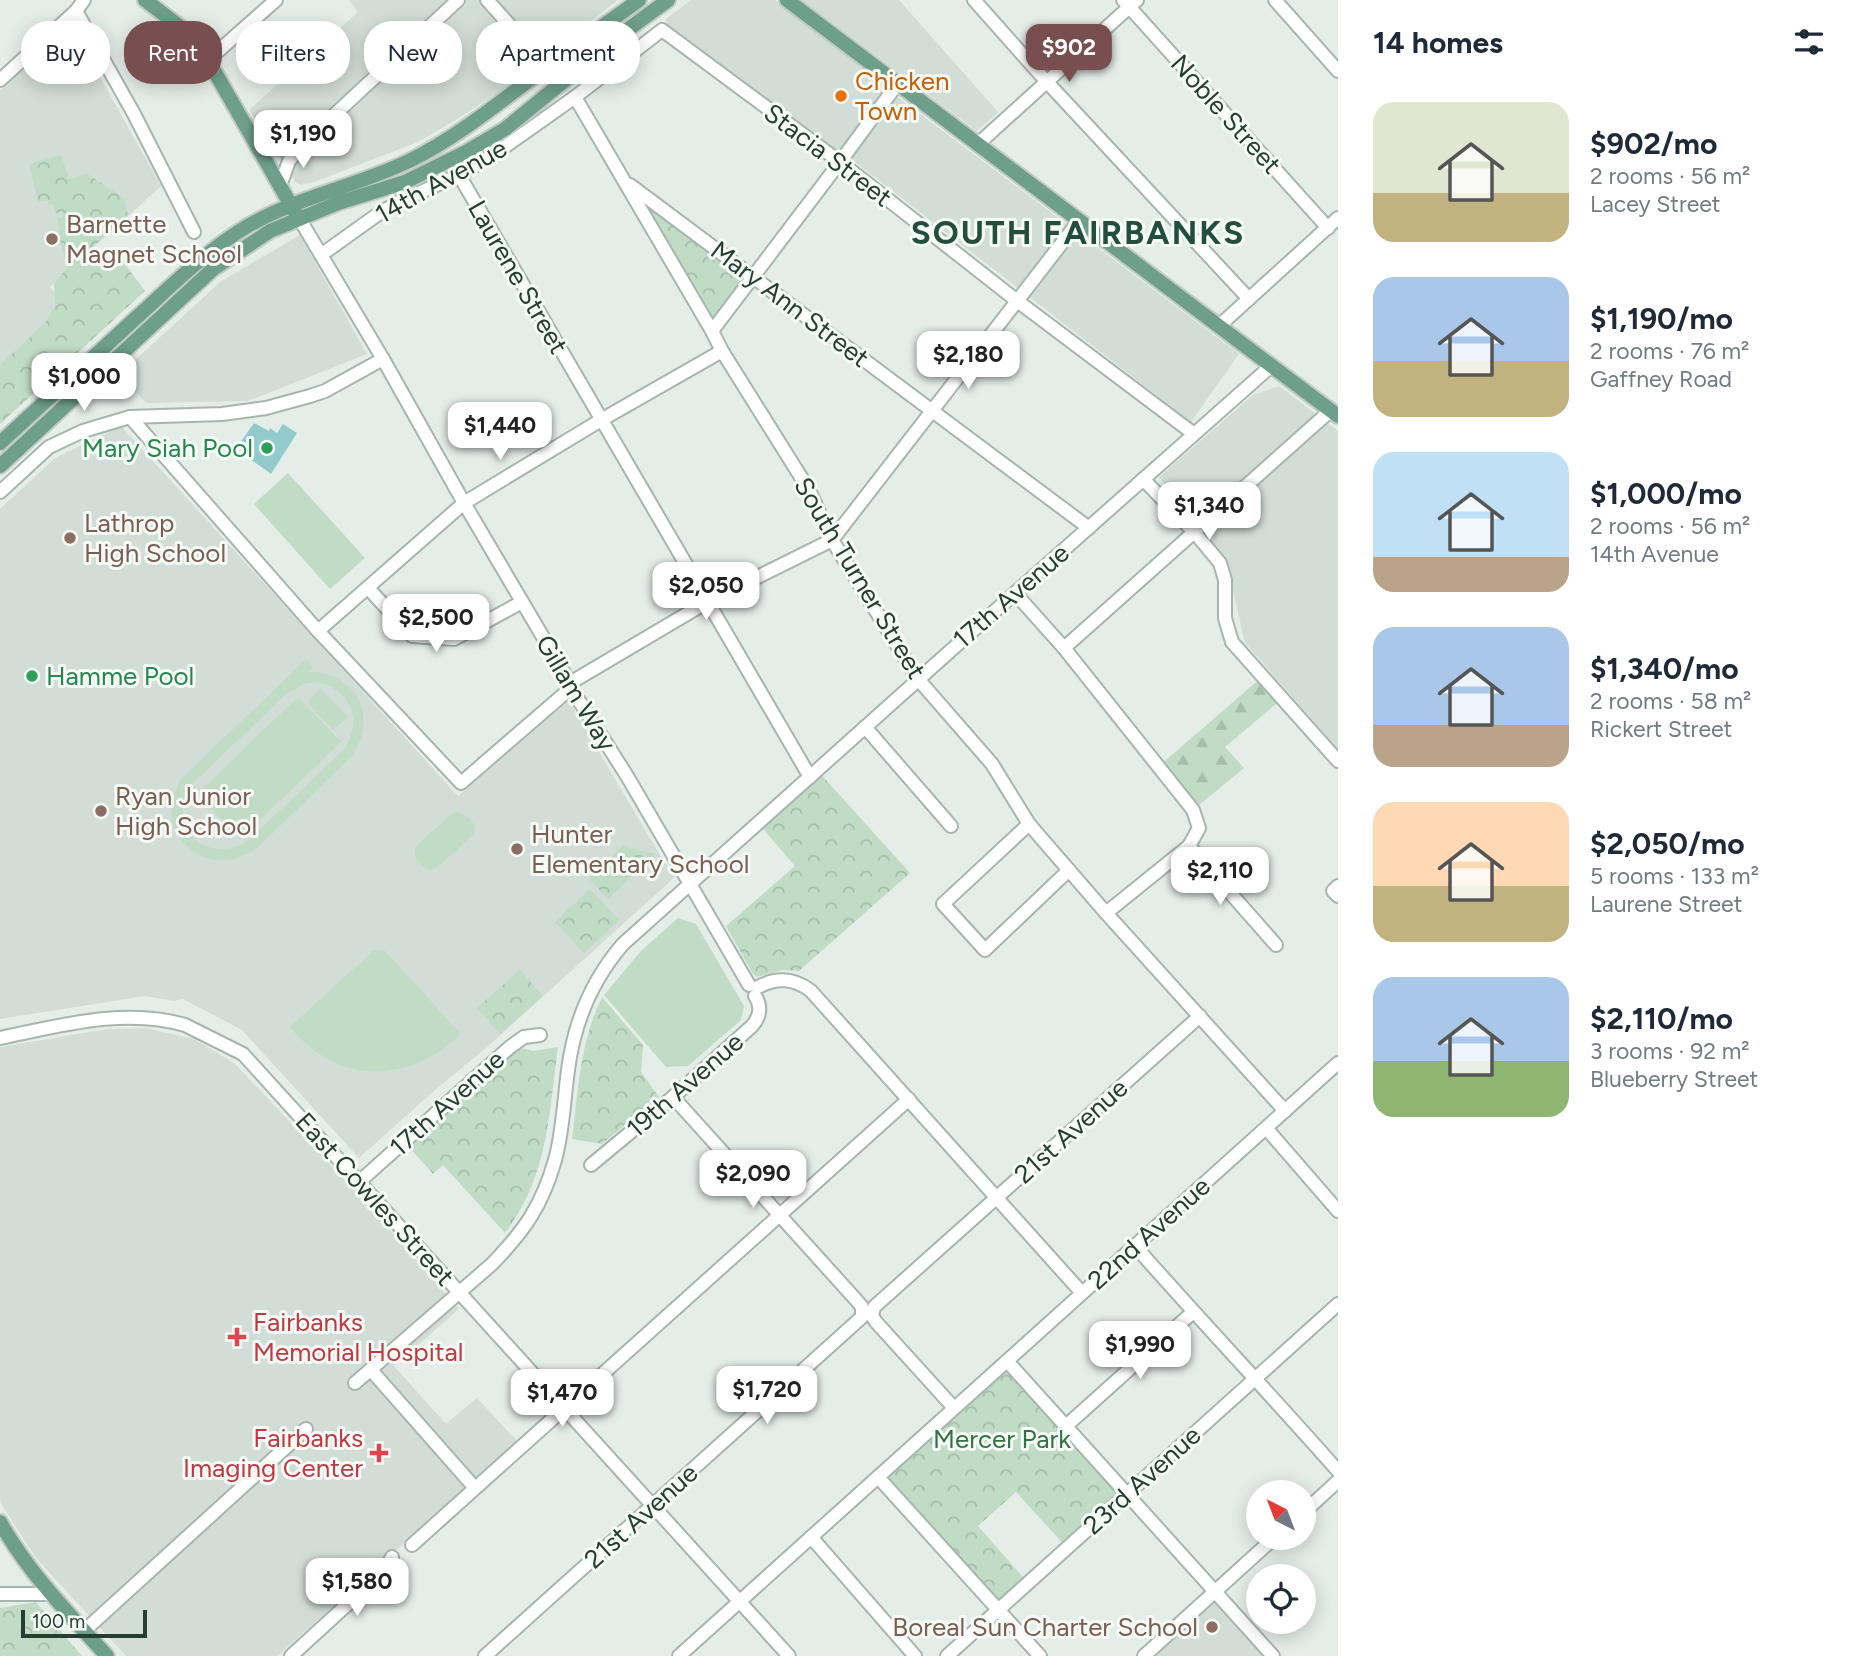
<!DOCTYPE html>
<html lang="en">
<head>
<meta charset="utf-8">
<style>
	body { margin:0; font-family:Figtree,sans-serif; background:#f2f2f3; color:#1f2937; height:100vh; display:flex; flex-direction:column; font-size:26px; white-space:nowrap }
	* { box-sizing:border-box; margin:0 }
	p { font-size:23px; color:#747a83 }
	.icon { flex:none; width:38px; height:38px; fill:none; stroke:currentColor; stroke-width:2; stroke-linecap:round; stroke-linejoin:round }
	.map { position:relative; flex:1; overflow:hidden }
	.panel { display:flex; flex-direction:column; background:#fff; width:525px }
	.panel>* { flex:none }
	.guide { position:absolute; left:21px; top:21px; width:665px; height:63px; display:flex; gap:14px }
	.needle { width:46px; rotate:318deg }
	.buttons { position:absolute; left:1246px; top:1480px; display:grid; gap:14px }
	.buttons a { display:grid; place-items:center; width:70px; height:70px; border-radius:50%; background:#fff; box-shadow:0 4px 18px #0003; font-size:35px }
	.scale { position:absolute; left:21px; bottom:18px; width:126px; box-sizing:border-box; padding-left:7px; border:4px solid #263d34; border-top:0; font-size:19px; line-height:24px; white-space:nowrap; color:#263d34; -webkit-text-stroke:5px #f6faf7; paint-order:stroke }
	.price { position:absolute; translate:-50% -60px; padding:0 16px; border-radius:14px; background:#fff; color:#222; font-size:23px; line-height:46px; filter:drop-shadow(0 2px 4px #0008) }
	.price::after { content:''; position:absolute; left:50%; top:42px; width:21px; height:16px; margin-left:-10px; background:inherit; clip-path:polygon(0 0,100% 0,50% 100%) }
	.price.selected { background:#784e4e; color:#fff }
	ul { padding:0; list-style:none }
	li { display:flex; align-items:center; gap:21px; height:175px; padding:0 35px }
	li span { display:grid; place-items:center; flex:none; width:196px; height:140px; border-radius:21px; color:#555 }
	li>.icon { margin-inline-start:auto }
	span .icon { width:84px; height:84px; fill:#fffc; stroke-width:1 }
	li b { font-size:30px }
	h2 { display:flex; justify-content:space-between; align-items:center; height:84px; padding:0 35px; font-size:30px }
	.chip { padding:0 24px; border-radius:28px; background:#fff; box-shadow:0 4px 18px #0003; font-size:24px; line-height:63px }
	.chip.selected { background:#784e4e; color:#fff }
	main { display:flex; flex:1; min-height:0 }
	.map>svg:first-child { display:block }
	.built { fill:#d3ddd7 }
	.forest { fill:url(#forest-firs) }
	.park { fill:url(#park-crowns) }
	.garden { fill:#c0dcc5; fill-rule:evenodd }
	.water { fill:#93cacc }
	.lines { fill:none; stroke-linecap:round; stroke-linejoin:round }
	.minor-casing { stroke:#a8b5af; stroke-width:16 }
	.major-casing { stroke:#c2c9c6; stroke-width:18 }
	.minor { stroke:#fff; stroke-width:12 }
	.major { stroke:#6e9e8c; stroke-width:14 }
	.food-dot { fill:#e8710a; stroke:#f6faf7; stroke-width:2.5 }
	.education-dot { fill:#8d6e63; stroke:#f6faf7; stroke-width:2.5 }
	.leisure-dot { fill:#2e9e5b; stroke:#f6faf7; stroke-width:2.5 }
	.health-dot { fill:#e0444e; stroke:#f6faf7; stroke-width:2.5 }
	.labels { text-anchor:middle; stroke-width:6; stroke-linejoin:round; paint-order:stroke }
	.food-label { font-size:26px; fill:#c56008; stroke:#f6faf7; text-anchor:start }
	.street-label { font-size:26px; fill:#263d34; stroke:#f6faf7 }
	.education-label { font-size:26px; fill:#785e54; stroke:#f6faf7; text-anchor:start }
	.leisure-label { font-size:26px; fill:#27864d; stroke:#f6faf7; text-anchor:end }
	.health-label { font-size:26px; fill:#be3a42; stroke:#f6faf7; text-anchor:start }
	.park-label { font-size:26px; fill:#347144; stroke:#f6faf7 }
	.district-label { font-size:33px; font-weight:bold; letter-spacing:2px; fill:#234e3f; stroke:#f6faf7 }
</style>
</head>
<body>
<main>
<div class="map">
<svg width="1338" height="1656" viewBox="0 0 1338 1656">
	<defs>
		<pattern id="forest-firs" width="22" height="20" patternUnits="userSpaceOnUse" patternTransform="scale(1.75)"><rect width="22" height="20" fill="#c0dcc5"/><path d="M5 1l3.5 6h-7zM16 11l3.5 6h-7z" fill="#a5beaa"/></pattern>
		<pattern id="park-crowns" width="20" height="18" patternUnits="userSpaceOnUse" patternTransform="scale(1.75)"><rect width="20" height="18" fill="#c0dcc5"/><path d="M2 6a3 3 0 1 1 6 0M12 15a3 3 0 1 1 6 0" fill="none" stroke="#a5beaa"/></pattern>
	</defs>
	<rect width="100%" height="100%" fill="#e5ede9"/>
	<!-- built -->
	<g class="built">
		<path d="M349,0H618L499,92L454,121L418,142L314,182L301,185L295,182L249,110L358,12Z"/>
		<path d="M691,0H775L887,87L840,154L678,32L667,26L666,19Z"/>
		<path d="M802,0H899L998,112L977,131Z"/>
		<path d="M72,27L161,186L50,287L67,307L0,368V90Z"/>
		<path d="M895,95L1239,354L1191,422L850,158Z"/>
		<path d="M300,235L367,354L248,401L146,403L120,374L220,282Z"/>
		<path d="M1279,386L1338,431V749L1245,643L1226,560L1159,477L1253,395Z"/>
		<path d="M121,426L458,796L569,701L657,850L675,877L486,1048L434,1091L359,1158L242,1030L183,999L174,1001L145,996L0,1019V509L55,458Z"/>
		<path d="M145,1028L194,1039L234,1063L362,1198L459,1309L394,1366L446,1424L477,1398L518,1442L277,1656H126L36,1558L3,1507L0,1499V1047L107,1029Z"/>
		<path d="M1215,1599L1266,1656H1151Z"/>
	</g>
	<!-- forest -->
	<path class="forest" d="M1262,677L1282,699L1225,747L1244,768L1193,810L1159,766Z"/>
	<!-- park -->
	<g class="park">
		<path d="M61,155L69,179L86,173L124,198L128,216L89,250L100,262L119,256L145,291L0,424V365L45,323L55,306L54,284L69,265L64,257L58,230H60L57,218L62,217V212L56,213L53,204L49,205L47,200L38,202L29,164Z"/>
		<path d="M625,181L753,276L712,331Z"/>
		<path d="M817,770L910,873L799,971L783,970L757,977L753,974L726,926L795,866L758,823Z"/>
		<path d="M624,844L626,847L656,854L608,899L589,879Z"/>
		<path d="M590,889L619,920L584,953L555,922Z"/>
		<path d="M520,970L543,996L500,1034L477,1008Z"/>
		<path d="M602,997L643,1045L641,1072L659,1097L602,1144L572,1139C578,1091 580,1042 602,997Z"/>
		<path d="M518,1047L533,1051L558,1047C549,1114 548,1177 505,1233L443,1165L433,1174L409,1147Z"/>
		<path d="M1007,1361L1127,1493L1067,1548L1016,1492L978,1526L1028,1583L999,1608L878,1477Z"/>
		<path d="M36,1602L82,1656H0V1608Z"/>
	</g>
	<!-- garden -->
	<g class="garden">
		<path d="M288,473L365,558L330,589L254,504Z"/>
		<path d="M306,659L313,667L308,672C359,671 381,723 348,760C326,781 304,802 282,824C271,834 259,849 245,855C222,867 193,858 179,836C168,818 170,799 180,780ZM314,682C350,687 364,719 344,749L250,839C209,868 166,829 190,786L286,694L304,684Z"/>
		<path d="M321,689L348,717L333,730L307,702Z"/>
		<path d="M298,697L341,742L240,839L197,794Z"/>
		<path d="M458,812C468,815 479,825 473,835L435,869L427,870C419,862 411,857 417,845L453,813Z"/>
		<path d="M678,918L696,924L744,1006L741,1020L688,1066L666,1067L604,995L641,951Z"/>
		<path d="M374,950H384L461,1034C406,1085 338,1085 290,1027Z"/>
	</g>
	<!-- water -->
	<path class="water" d="M254,423L269,431L270,428L277,433L283,424L297,433L271,474L250,459L254,452L240,443Z"/>
	<g class="lines">
		<defs>
			<g id="minor">
				<path d="M487,0L523,40"/>
				<path d="M974,0L1047,82L1249,299"/>
				<path d="M1123,0L1328,228"/>
				<path d="M1275,0L1338,71"/>
				<path d="M76,11L134,114L194,232"/>
				<path d="M207,61L276,0"/>
				<path d="M0,80L76,11L84,0"/>
				<path d="M575,97L712,331L722,351L809,490L832,540L918,679L992,764L1029,824L1106,913L1285,1111"/>
				<path d="M254,137C273,153 281,150 304,143"/>
				<path d="M978,144L1137,0"/>
				<path d="M459,175L810,777"/>
				<path d="M630,185L1089,528"/>
				<path d="M280,186L289,161L304,143L458,0"/>
				<path d="M299,218L383,359L464,503L570,683L571,688L627,776L749,985"/>
				<path d="M321,255L381,212L403,200L459,175L496,153L575,97L662,30L840,162L1016,300L1194,434"/>
				<path d="M1219,326L1338,218"/>
				<path d="M712,331L840,162L898,83"/>
				<path d="M130,417L318,631L461,783L571,688"/>
				<path d="M1143,479L1195,533L1220,563L1225,580V618L1232,642L1338,761"/>
				<path d="M0,492L49,447L83,431L130,417L222,414L266,408L310,396L325,391L383,359"/>
				<path d="M368,588L412,636L454,639L522,602"/>
				<path d="M1015,593L1064,648L1193,810L1199,828L1189,846L1106,913"/>
				<path d="M318,631L464,503L601,420L722,351"/>
				<path d="M1064,648L1330,411"/>
				<path d="M570,683L707,602L832,540L1079,221"/>
				<path d="M865,727L951,826"/>
				<path d="M1029,824L943,904L985,950L1069,870"/>
				<path d="M1189,846L1276,945"/>
				<path d="M1338,886L1333,891L1338,896"/>
				<path d="M758,987C777,977 794,978 811,991L1082,1293"/>
				<path d="M0,1038C59,1026 125,1007 185,1025L243,1054L789,1656"/>
				<path d="M1266,1128L1338,1211"/>
				<path d="M591,1165L673,1097L752,1026C760,1017 762,1006 755,996"/>
				<path d="M359,1182L510,1047L524,1037L540,1035"/>
				<path d="M1135,1246C1202,1322 1271,1395 1338,1471"/>
				<path d="M1007,1361L1273,1656"/>
				<path d="M371,1370L475,1488"/>
				<path d="M355,1383L492,1264C524,1231 542,1206 555,1160C563,1131 564,1100 568,1070C574,1023 592,980 623,944L1015,593L1271,366"/>
				<path d="M954,1408L876,1322L872,1316L874,1307L1200,1016"/>
				<path d="M1066,1426L1193,1312"/>
				<path d="M878,1477L1040,1656"/>
				<path d="M1304,1512L1338,1481"/>
				<path d="M811,1537L915,1656"/>
				<path d="M412,1545L909,1099"/>
				<path d="M0,1594H50"/>
				<path d="M84,1631L306,1429"/>
				<path d="M291,1656L385,1570L392,1557"/>
				<path d="M485,1656L862,1317V1307L858,1302L673,1097"/>
				<path d="M679,1656L1338,1063"/>
				<path d="M947,1656L1338,1304"/>
				<path d="M1144,1656L1274,1538"/>
			</g>
			<g id="major">
				<path d="M145,0L183,29L194,41L216,74L296,214"/>
				<path d="M787,0L1338,416"/>
				<path d="M0,443C46,401 91,359 137,317C169,288 201,256 238,232C290,198 353,188 409,161C456,138 499,103 540,72C573,47 606,24 639,0"/>
				<path d="M0,466L213,269L270,231L338,203L405,182L466,152L505,129L623,33L668,0"/>
				<path d="M0,1522C28,1572 68,1613 107,1656"/>
			</g>
		</defs>
		<!-- minor casing -->
		<use href="#minor" class="minor-casing"/>
		<!-- major casing -->
		<use href="#major" class="major-casing"/>
		<!-- minor -->
		<use href="#minor" class="minor"/>
		<!-- major -->
		<use href="#major" class="major"/>
	</g>
	<!-- markers -->
	<circle class="food-dot" cx="841" cy="96" r="7"/>
	<g class="education-dot">
		<circle cx="52" cy="239" r="7"/>
		<circle cx="70" cy="538" r="7"/>
		<circle cx="101" cy="811" r="7"/>
		<circle cx="517" cy="849" r="7"/>
		<circle cx="1212" cy="1627" r="7"/>
	</g>
	<g class="leisure-dot">
		<circle cx="267" cy="448" r="7"/>
		<circle cx="32" cy="676" r="7"/>
	</g>
	<g class="health-dot">
		<path d="M233.5 1326.5h7v7h7v7h-7v7h-7v-7h-7v-7h7z"/>
		<path d="M375.5 1442.5h7v7h7v7h-7v7h-7v-7h-7v-7h7z"/>
	</g>
	<g class="labels">
		<!-- food labels -->
		<g class="food-label">
			<text x="855" y="90">Chicken<tspan x="855" dy="30">Town</tspan></text>
		</g>
		<!-- street labels -->
		<g class="street-label">
			<text transform="translate(1226 114) rotate(48)" y="9">Noble Street</text>
			<text transform="translate(828 155) rotate(37)" y="9">Stacia Street</text>
			<text transform="translate(441 181) rotate(-29)" y="9">14th Avenue</text>
			<text transform="translate(518 277) rotate(60)" y="9">Laurene Street</text>
			<text transform="translate(790 304) rotate(37)" y="9">Mary Ann Street</text>
			<text transform="translate(860 578) rotate(59)" y="9">South Turner Street</text>
			<text transform="translate(1011 596) rotate(-41)" y="9">17th Avenue</text>
			<text transform="translate(576 693) rotate(59)" y="9">Gillam Way</text>
			<text transform="translate(685 1085) rotate(-41)" y="9">19th Avenue</text>
			<text transform="translate(447 1103) rotate(-42)" y="9">17th Avenue</text>
			<text transform="translate(1071 1131) rotate(-42)" y="9">21st Avenue</text>
			<text transform="translate(375 1199) rotate(48)" y="9">East Cowles Street</text>
			<text transform="translate(1149 1233) rotate(-42)" y="9">22nd Avenue</text>
			<text transform="translate(1142 1480) rotate(-42)" y="9">23rd Avenue</text>
			<text transform="translate(641 1516) rotate(-42)" y="9">21st Avenue</text>
		</g>
		<!-- education labels -->
		<g class="education-label">
			<text x="66" y="233">Barnette<tspan x="66" dy="30">Magnet School</tspan></text>
			<text x="84" y="532">Lathrop<tspan x="84" dy="30">High School</tspan></text>
			<text x="115" y="805">Ryan Junior<tspan x="115" dy="30">High School</tspan></text>
			<text x="531" y="843">Hunter<tspan x="531" dy="30">Elementary School</tspan></text>
			<text x="1198" y="1636" text-anchor="end">Boreal Sun Charter School</text>
		</g>
		<!-- leisure labels -->
		<g class="leisure-label">
			<text x="253" y="457">Mary Siah Pool</text>
			<text x="46" y="685" text-anchor="start">Hamme Pool</text>
		</g>
		<!-- health labels -->
		<g class="health-label">
			<text x="253" y="1331">Fairbanks<tspan x="253" dy="30">Memorial Hospital</tspan></text>
			<text x="363" y="1447" text-anchor="end">Fairbanks<tspan x="363" dy="30">Imaging Center</tspan></text>
		</g>
		<!-- park labels -->
		<g class="park-label">
			<text x="1002" y="1448">Mercer Park</text>
		</g>
		<!-- district labels -->
		<g class="district-label">
			<text x="1078" y="244">SOUTH FAIRBANKS</text>
		</g>
	</g>
</svg>
<div class="buttons">
<a><svg class="needle" viewBox="-14 -14 28 28"><path d="M0-13l5 13h-10z" fill="#e53935"/><path d="M0 13l5-13h-10z" fill="#747a83"/></svg></a>
<a><svg class="icon" aria-label="locate" viewBox="0 0 24 24"><circle cx="12" cy="12" r="6"/><path d="M12 2v4M12 18v4M2 12h4M18 12h4"/></svg></a>
</div>
<div class="scale">100 m</div>
<b class="price selected" style="left:1069px;top:84px">$902</b>
<b class="price" style="left:303px;top:170px">$1,190</b>
<b class="price" style="left:968px;top:391px">$2,180</b>
<b class="price" style="left:84px;top:413px">$1,000</b>
<b class="price" style="left:500px;top:462px">$1,440</b>
<b class="price" style="left:1209px;top:542px">$1,340</b>
<b class="price" style="left:706px;top:622px">$2,050</b>
<b class="price" style="left:436px;top:654px">$2,500</b>
<b class="price" style="left:1220px;top:907px">$2,110</b>
<b class="price" style="left:753px;top:1210px">$2,090</b>
<b class="price" style="left:1140px;top:1381px">$1,990</b>
<b class="price" style="left:767px;top:1426px">$1,720</b>
<b class="price" style="left:562px;top:1429px">$1,470</b>
<b class="price" style="left:357px;top:1618px">$1,580</b>
<div class="guide">
<a class="chip">Buy</a>
<a class="chip selected">Rent</a>
<a class="chip">Filters</a>
<a class="chip">New</a>
<a class="chip">Apartment</a>
</div>
</div>
<section class="panel">
<h2>14 homes<svg class="icon" aria-label="filters" viewBox="0 0 24 24"><path d="M4 7h16M4 17h16"/><circle cx="9" cy="7" r="2"/><circle cx="15" cy="17" r="2"/></svg></h2>
<ul>
<li><span style="background:linear-gradient(#dfe7d0 65%,#c2b280 0)"><svg class="icon" aria-label="home" viewBox="0 0 24 24"><path d="M3 11l9-7 9 7M6 9v11h12V9"/></svg></span><div><b>$902/mo</b><p>2 rooms · 56 m²</p><p>Lacey Street</p></div></li>
<li><span style="background:linear-gradient(#a9c7e8 60%,#c2b280 0)"><svg class="icon" aria-label="home" viewBox="0 0 24 24"><path d="M3 11l9-7 9 7M6 9v11h12V9"/></svg></span><div><b>$1,190/mo</b><p>2 rooms · 76 m²</p><p>Gaffney Road</p></div></li>
<li><span style="background:linear-gradient(#bfe0f5 75%,#b9a48a 0)"><svg class="icon" aria-label="home" viewBox="0 0 24 24"><path d="M3 11l9-7 9 7M6 9v11h12V9"/></svg></span><div><b>$1,000/mo</b><p>2 rooms · 56 m²</p><p>14th Avenue</p></div></li>
<li><span style="background:linear-gradient(#a9c7e8 70%,#b9a48a 0)"><svg class="icon" aria-label="home" viewBox="0 0 24 24"><path d="M3 11l9-7 9 7M6 9v11h12V9"/></svg></span><div><b>$1,340/mo</b><p>2 rooms · 58 m²</p><p>Rickert Street</p></div></li>
<li><span style="background:linear-gradient(#ffd9b3 60%,#c2b280 0)"><svg class="icon" aria-label="home" viewBox="0 0 24 24"><path d="M3 11l9-7 9 7M6 9v11h12V9"/></svg></span><div><b>$2,050/mo</b><p>5 rooms · 133 m²</p><p>Laurene Street</p></div></li>
<li><span style="background:linear-gradient(#a9c7e8 60%,#8fb573 0)"><svg class="icon" aria-label="home" viewBox="0 0 24 24"><path d="M3 11l9-7 9 7M6 9v11h12V9"/></svg></span><div><b>$2,110/mo</b><p>3 rooms · 92 m²</p><p>Blueberry Street</p></div></li>
</ul>
</section>
</main>
</body>
</html>
